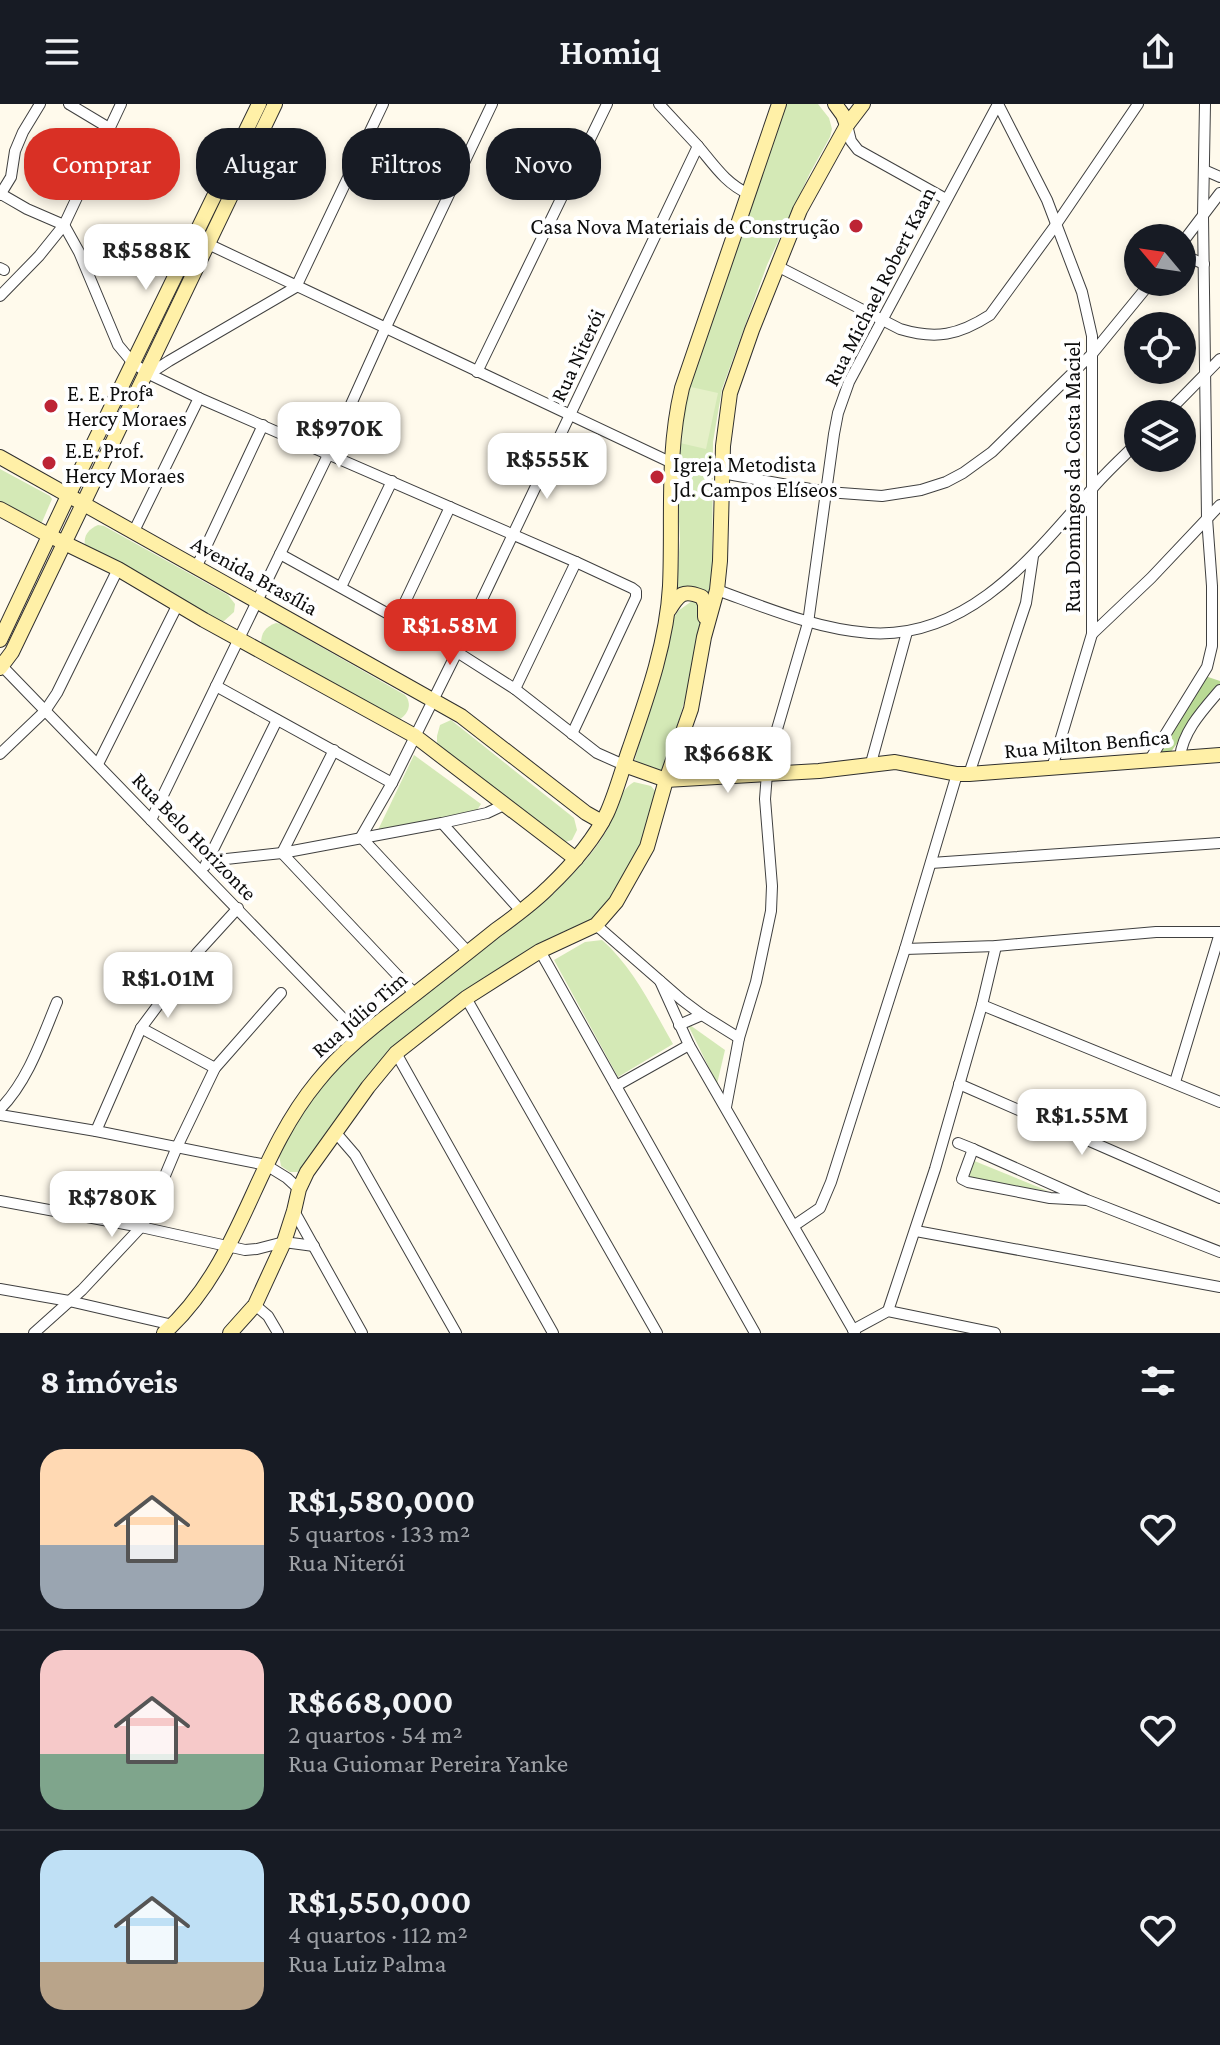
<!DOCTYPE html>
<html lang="pt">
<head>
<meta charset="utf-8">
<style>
	body { margin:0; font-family:"Crimson Pro",serif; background:#242831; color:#f1f3f6; height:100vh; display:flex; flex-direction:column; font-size:30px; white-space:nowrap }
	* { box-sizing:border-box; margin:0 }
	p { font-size:26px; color:#9ea1a6 }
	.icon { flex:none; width:44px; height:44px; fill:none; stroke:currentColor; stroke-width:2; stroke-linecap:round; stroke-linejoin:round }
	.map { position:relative; height:1229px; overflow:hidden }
	.sheet { display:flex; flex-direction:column; background:#171b24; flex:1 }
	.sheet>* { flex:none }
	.guide { position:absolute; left:24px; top:24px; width:800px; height:72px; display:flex; gap:16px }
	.needle { width:52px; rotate:299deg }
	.controls { position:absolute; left:1124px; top:120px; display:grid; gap:16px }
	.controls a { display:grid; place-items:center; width:72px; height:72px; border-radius:50%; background:#171b24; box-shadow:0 4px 12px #0003; font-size:40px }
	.price { position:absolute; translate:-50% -68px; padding:0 18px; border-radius:16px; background:#fff; color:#222; font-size:26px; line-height:52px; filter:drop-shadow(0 2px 4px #0008) }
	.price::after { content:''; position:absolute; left:50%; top:48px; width:24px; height:18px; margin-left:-12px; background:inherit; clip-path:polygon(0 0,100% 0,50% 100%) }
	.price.selected { background:#d93025; color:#fff }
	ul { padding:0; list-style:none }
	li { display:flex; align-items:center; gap:24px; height:200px; padding:0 40px }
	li+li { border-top:2px solid #363941 }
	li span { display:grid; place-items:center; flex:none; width:224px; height:160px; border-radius:24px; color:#555 }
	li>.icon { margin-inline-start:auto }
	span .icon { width:96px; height:96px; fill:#fffc; stroke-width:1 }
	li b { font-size:34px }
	h2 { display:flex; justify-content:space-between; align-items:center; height:96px; padding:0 40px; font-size:34px }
	.pill { padding:0 28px; border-radius:32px; background:#171b24; box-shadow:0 4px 12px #0003; font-size:28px; line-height:72px }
	.pill.selected { background:#d93025; color:#fff }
	header { display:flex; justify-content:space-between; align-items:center; height:104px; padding:0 40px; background:#171b24; font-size:36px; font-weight:600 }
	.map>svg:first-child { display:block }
	.green { fill:#d4e9b6 }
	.forest { fill:#b9da95 }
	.pitch { fill:#e5f0c8 }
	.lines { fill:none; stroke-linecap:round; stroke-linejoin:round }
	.street-casing { stroke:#404040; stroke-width:12 }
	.secondary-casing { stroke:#2f2f2f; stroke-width:16 }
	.street { stroke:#fff; stroke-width:10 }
	.secondary { stroke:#fff0a7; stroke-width:14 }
	.poi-dot { fill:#bd2435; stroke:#fff; stroke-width:3 }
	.labels { text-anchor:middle; stroke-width:8; stroke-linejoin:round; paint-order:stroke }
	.poi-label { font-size:22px; fill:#0d0d0d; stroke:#fff; text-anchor:start }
	.street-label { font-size:22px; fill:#0d0d0d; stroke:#fff }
</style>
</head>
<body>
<header><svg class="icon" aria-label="menu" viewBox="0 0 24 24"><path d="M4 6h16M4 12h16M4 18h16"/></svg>Homiq<svg class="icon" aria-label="share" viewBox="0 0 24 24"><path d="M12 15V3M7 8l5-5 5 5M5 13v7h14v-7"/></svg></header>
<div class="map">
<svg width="1220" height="1229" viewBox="0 0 1220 1229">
	<rect width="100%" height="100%" fill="#fffaec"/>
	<!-- green -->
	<g class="green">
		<path d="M784,0H818L829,14L832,25L830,33L810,69L767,161L722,285L713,338L712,479L710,493L676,489L680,435L676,363L685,291L726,178Z"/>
		<path d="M0,365L50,392L52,395L42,418L36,421L0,403Z"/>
		<path d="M98,421L104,422L228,491L235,500L234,508L224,517L218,518L85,442C83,431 89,425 98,421Z"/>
		<path d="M692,497L698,498L705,508L686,592L663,669L638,664L635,655L673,515L678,507Z"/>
		<path d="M276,519L281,520L405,591C414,602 406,613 395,618L261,540C261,529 265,523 276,519Z"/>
		<path d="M451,616L574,714L577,726L572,736L562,739L437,643V632L440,621Z"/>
		<path d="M414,651L481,700L474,711L378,726Z"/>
		<path d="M634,678L651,682L656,688V696L631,768L593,819L419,925L303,1068H290L281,1062L279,1051L286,1034L322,980L357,944L550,793C570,773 593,751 607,726C614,711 619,686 634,678Z"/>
		<path d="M602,836C633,863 653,905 673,940L618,973L554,856L585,838Z"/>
		<path d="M687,919L725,946L717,980Z"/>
		<path d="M972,1056L1048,1087L964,1076Z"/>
	</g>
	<!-- forest -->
	<path class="forest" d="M1205,572L1220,577V582L1167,653L1156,649Z"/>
	<!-- pitch -->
	<path class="pitch" d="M691,283L718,289L706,345L680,339Z"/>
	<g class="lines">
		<defs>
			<g id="street">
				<path d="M69,0L109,24"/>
				<path d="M659,0C672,14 685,28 698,42C714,61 726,80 749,90"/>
				<path d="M998,0L1047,96L1082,188L1092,232V530L1052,664"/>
				<path d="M847,21L851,37L858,46L946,95"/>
				<path d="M1204,66L1220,73"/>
				<path d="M1,90L27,105L64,121L79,148L118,241L133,259L149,270L169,257L296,183L383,0"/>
				<path d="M0,91L11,73L15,47L23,28L40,0"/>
				<path d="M1182,139L1220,89"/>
				<path d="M208,140L670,358"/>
				<path d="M1182,153L1190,154L1204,160"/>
				<path d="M777,162L900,225C936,236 959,231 990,211L1055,122L1138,0"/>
				<path d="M0,164L4,166"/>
				<path d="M0,192L39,152L64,121L121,0"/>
				<path d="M477,268L607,0"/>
				<path d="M149,270L199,294L576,458L632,484L636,487V493L572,630"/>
				<path d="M1166,310L1220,255"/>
				<path d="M722,369L827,388L882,392L921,386L946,378L963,369L992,348L1092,250L1151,178"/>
				<path d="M133,429L199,294"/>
				<path d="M280,450L457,548L515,585L597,649L624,661"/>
				<path d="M196,464L263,321"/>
				<path d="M341,483L392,377"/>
				<path d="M717,486C767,504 816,525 869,529C968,536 1033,452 1091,386C1105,369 1122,354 1138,338"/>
				<path d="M397,515L450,403"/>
				<path d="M1092,530L1151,474L1220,401"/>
				<path d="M0,560L361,933"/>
				<path d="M216,582L392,679"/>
				<path d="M515,585L576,458"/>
				<path d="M334,646L282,749L415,890"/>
				<path d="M0,650L45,607L57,589L118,465"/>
				<path d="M1180,653C1183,627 1203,606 1220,586"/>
				<path d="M1149,657L1207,563L1212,542V482L1207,414L1203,112L1205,0"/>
				<path d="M871,659L907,528"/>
				<path d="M98,660L178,500"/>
				<path d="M969,670L1026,499L1033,452"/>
				<path d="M151,716L329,349L385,225L492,0"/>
				<path d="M442,719L521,807"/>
				<path d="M208,757L282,749L442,719L487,709L506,700"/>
				<path d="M931,759L1220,739"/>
				<path d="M205,762L277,616"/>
				<path d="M596,821L682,896L702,911L739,934"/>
				<path d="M905,845L996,842L1156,828H1220"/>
				<path d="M540,847L755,1229"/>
				<path d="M468,848L361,733L392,679L457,548L698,42"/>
				<path d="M660,877L689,941L855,1229"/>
				<path d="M466,894L657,1229"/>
				<path d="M982,901L1220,998"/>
				<path d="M679,921L702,911"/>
				<path d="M141,924L215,964"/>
				<path d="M396,949L553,1229"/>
				<path d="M1175,978L1220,829"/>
				<path d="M959,980L1220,1094"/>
				<path d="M616,982L689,941"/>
				<path d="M726,1003L739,934L756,878L771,807L772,782L765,695L768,656L808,519L834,330L838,309L849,278L998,0"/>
				<path d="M0,1005C28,977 42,934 57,898"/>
				<path d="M0,1011L96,1027L266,1061L287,1074L299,1085"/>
				<path d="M96,1027L141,924L197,849L238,804"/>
				<path d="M336,1029L355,1051L456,1229"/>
				<path d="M958,1039L973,1045"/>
				<path d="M1087,1096L1050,1094L968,1078L962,1075L973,1045L1087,1096L1220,1148"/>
				<path d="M0,1097L141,1123L245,1146L257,1145L284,1138L314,1142"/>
				<path d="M294,1107L362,1229"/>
				<path d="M795,1121L820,1104L831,1078L905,845L957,670"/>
				<path d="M916,1127L1220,1183"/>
				<path d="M0,1185L69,1197L173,1221"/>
				<path d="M255,1201L268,1212L278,1229"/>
				<path d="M888,1207L935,1065L982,901L996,842"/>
				<path d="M853,1226L888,1207L995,1229"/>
				<path d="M34,1229L82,1186L141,1123L148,1112L177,1043L215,964L281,889"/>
			</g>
			<g id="secondary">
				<path d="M835,0L843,11L847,21"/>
				<path d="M0,353L461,612L586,709L602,718"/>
				<path d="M0,405L50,432L118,465L204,516L415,632L576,755"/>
				<path d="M669,506C679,490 683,485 702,493L705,500V513"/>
				<path d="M0,536L68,392L259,0"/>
				<path d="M0,564L12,548L275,0"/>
				<path d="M624,661L666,676L819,667L895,658L957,670H969L1220,651"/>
				<path d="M164,1229C242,1159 252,1057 317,978C341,948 371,924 401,901C433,876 465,851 496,826C514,813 532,800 548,784C571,762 593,738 607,709C616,689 622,666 629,646C647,594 667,538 670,482C673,415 666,351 682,284L779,0"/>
				<path d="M230,1229L255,1201L284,1138L294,1107L299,1085L307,1068L368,983L396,949L466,894L540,847L596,821L616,798L647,743L666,676L691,605L704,533L717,486L720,457L723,342L730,289L752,226L800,106L847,21L863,0"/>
			</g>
		</defs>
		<!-- street casing -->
		<use href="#street" class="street-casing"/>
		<!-- secondary casing -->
		<use href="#secondary" class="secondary-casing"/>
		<!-- street -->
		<use href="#street" class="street"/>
		<!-- secondary -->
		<use href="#secondary" class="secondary"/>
	</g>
	<!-- markers -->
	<g class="poi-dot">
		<circle cx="856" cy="122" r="8"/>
		<circle cx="51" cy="302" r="8"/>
		<circle cx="49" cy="359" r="8"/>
		<circle cx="657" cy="373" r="8"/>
	</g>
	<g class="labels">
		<!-- poi labels -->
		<g class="poi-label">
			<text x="840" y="130" text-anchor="end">Casa Nova Materiais de Construção</text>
			<text x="67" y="297">E. E. Profª<tspan x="67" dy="25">Hercy Moraes</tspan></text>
			<text x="65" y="354">E.E. Prof.<tspan x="65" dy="25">Hercy Moraes</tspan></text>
			<text x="673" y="368">Igreja Metodista<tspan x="673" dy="25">Jd. Campos Elíseos</tspan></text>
		</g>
		<!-- street labels -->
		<g class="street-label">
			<text transform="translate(879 182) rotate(-63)" y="8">Rua Michael Robert Kaan</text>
			<text transform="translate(577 251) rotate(-65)" y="8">Rua Niterói</text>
			<text transform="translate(1072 373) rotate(-90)" y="8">Rua Domingos da Costa Maciel</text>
			<text transform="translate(255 471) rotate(29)" y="8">Avenida Brasília</text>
			<text transform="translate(1087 639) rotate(-5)" y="8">Rua Milton Benfica</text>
			<text transform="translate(195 732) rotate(46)" y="8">Rua Belo Horizonte</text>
			<text transform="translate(359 910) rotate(-41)" y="8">Rua Júlio Tim</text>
		</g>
	</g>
</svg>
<div class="controls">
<a><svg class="needle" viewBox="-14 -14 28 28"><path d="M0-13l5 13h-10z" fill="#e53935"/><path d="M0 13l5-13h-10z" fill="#9ea1a6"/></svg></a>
<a><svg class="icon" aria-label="locate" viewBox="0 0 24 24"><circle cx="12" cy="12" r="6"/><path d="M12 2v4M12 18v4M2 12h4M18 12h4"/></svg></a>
<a><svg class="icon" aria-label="layers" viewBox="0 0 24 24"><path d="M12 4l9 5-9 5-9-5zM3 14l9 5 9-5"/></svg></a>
</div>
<b class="price" style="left:146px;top:188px">R$588K</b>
<b class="price" style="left:339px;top:366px">R$970K</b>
<b class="price" style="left:547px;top:397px">R$555K</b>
<b class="price selected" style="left:450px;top:563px">R$1.58M</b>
<b class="price" style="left:728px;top:691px">R$668K</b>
<b class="price" style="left:168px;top:916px">R$1.01M</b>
<b class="price" style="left:1082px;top:1053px">R$1.55M</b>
<b class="price" style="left:112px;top:1135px">R$780K</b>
<div class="guide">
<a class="pill selected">Comprar</a>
<a class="pill">Alugar</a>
<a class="pill">Filtros</a>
<a class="pill">Novo</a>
</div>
</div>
<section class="sheet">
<h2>8 imóveis<svg class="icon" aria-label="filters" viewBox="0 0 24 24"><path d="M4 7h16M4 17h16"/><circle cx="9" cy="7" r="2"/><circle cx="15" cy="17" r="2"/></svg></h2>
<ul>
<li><span style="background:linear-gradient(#ffd9b3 60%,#9aa5b1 0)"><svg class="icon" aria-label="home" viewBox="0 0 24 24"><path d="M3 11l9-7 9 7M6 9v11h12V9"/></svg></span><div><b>R$1,580,000</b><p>5 quartos · 133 m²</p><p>Rua Niterói</p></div><svg class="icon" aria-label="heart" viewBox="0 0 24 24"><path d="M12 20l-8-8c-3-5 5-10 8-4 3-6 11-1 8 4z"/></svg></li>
<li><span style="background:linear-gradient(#f6c9c9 65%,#7fa58c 0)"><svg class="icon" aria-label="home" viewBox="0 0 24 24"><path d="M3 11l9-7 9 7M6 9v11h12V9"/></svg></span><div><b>R$668,000</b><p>2 quartos · 54 m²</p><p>Rua Guiomar Pereira Yanke</p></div><svg class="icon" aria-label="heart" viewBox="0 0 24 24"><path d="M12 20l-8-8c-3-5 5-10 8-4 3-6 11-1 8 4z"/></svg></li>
<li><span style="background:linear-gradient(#bfe0f5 70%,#b9a48a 0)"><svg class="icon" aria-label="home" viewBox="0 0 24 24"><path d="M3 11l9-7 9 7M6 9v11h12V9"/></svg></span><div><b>R$1,550,000</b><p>4 quartos · 112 m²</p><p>Rua Luiz Palma</p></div><svg class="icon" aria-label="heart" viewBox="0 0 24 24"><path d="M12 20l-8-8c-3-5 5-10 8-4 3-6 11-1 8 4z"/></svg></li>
</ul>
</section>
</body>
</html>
